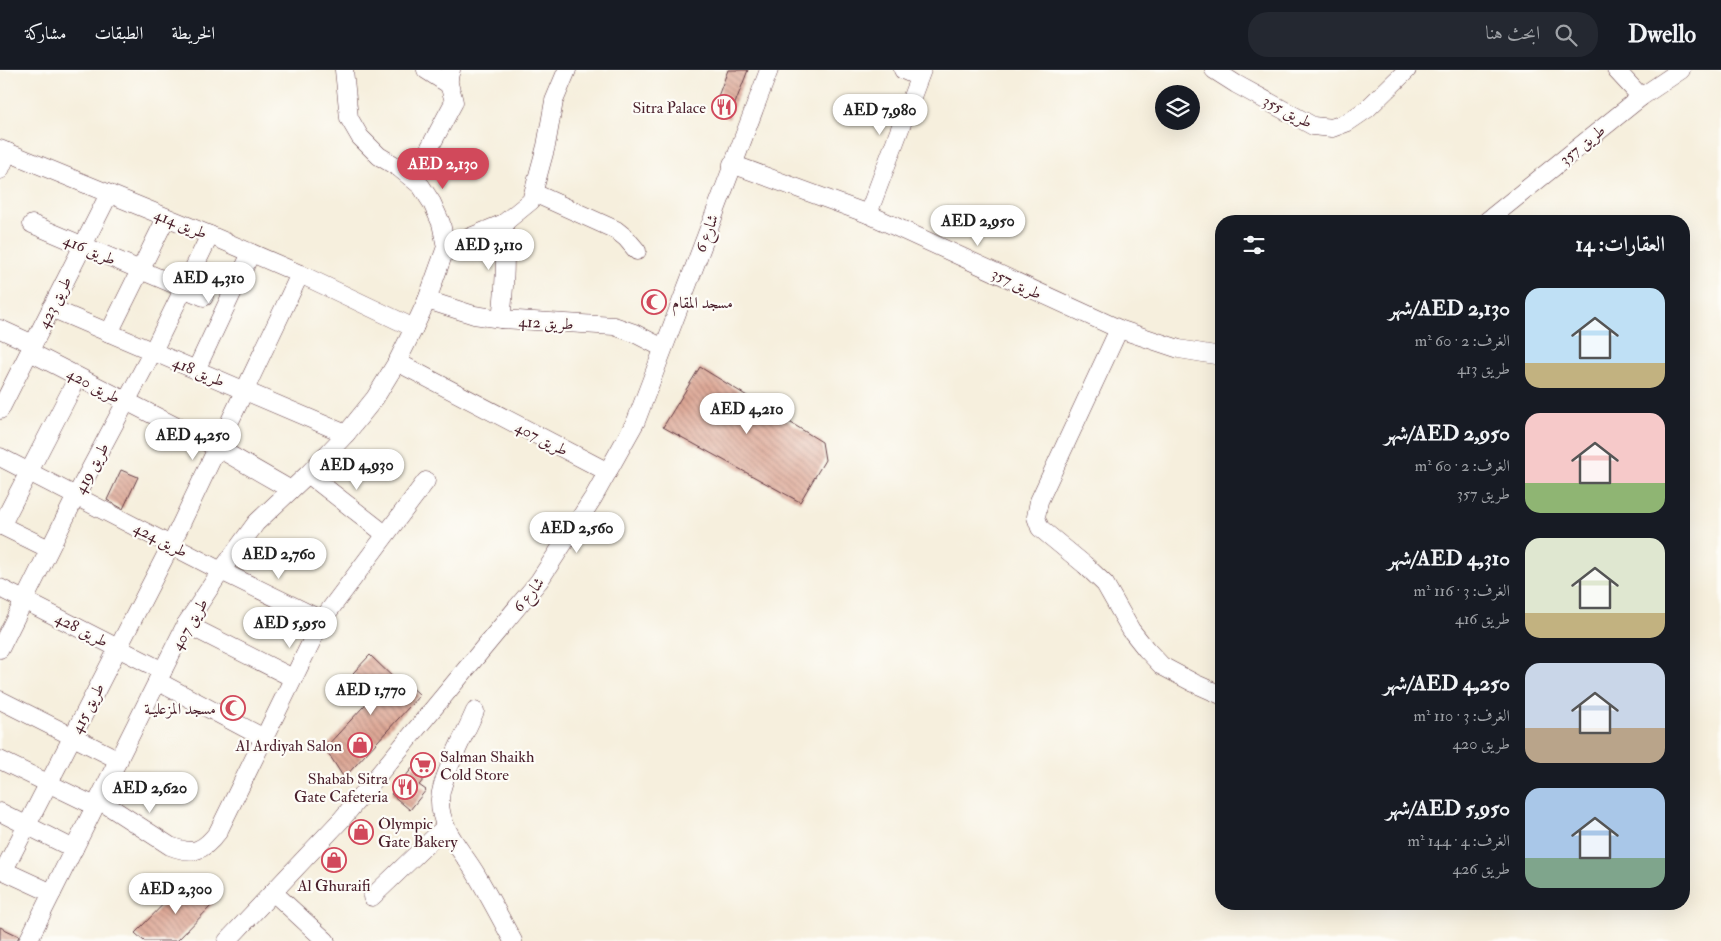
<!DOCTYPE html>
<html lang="ar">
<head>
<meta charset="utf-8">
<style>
	body { margin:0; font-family:"IM FELL Double Pica",Amiri,serif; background:#242831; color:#f1f3f6; direction:rtl; height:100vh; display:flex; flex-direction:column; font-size:19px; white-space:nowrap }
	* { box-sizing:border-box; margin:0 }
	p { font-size:16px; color:#9ea1a6 }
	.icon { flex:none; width:28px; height:28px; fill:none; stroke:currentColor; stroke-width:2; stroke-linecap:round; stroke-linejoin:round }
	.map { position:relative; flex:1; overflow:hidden; direction:ltr }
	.drawer { position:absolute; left:1215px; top:145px; width:475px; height:695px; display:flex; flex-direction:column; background:#171b24; border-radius:20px; box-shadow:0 5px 20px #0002; direction:rtl }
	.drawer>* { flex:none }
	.buttons { position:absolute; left:1155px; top:15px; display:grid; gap:10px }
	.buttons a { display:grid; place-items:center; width:45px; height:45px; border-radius:50%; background:#171b24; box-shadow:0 5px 20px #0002; font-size:25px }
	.price { position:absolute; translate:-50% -42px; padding:0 11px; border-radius:18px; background:#fff; color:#222; font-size:16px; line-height:32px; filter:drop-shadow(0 1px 2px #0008) }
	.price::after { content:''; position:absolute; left:50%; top:30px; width:15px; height:11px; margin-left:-8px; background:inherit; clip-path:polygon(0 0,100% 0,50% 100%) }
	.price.current { background:#d1495b; color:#fff }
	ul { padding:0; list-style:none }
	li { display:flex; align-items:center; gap:15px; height:125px; padding:0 25px }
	li span { display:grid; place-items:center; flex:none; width:140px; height:100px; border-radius:15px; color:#555 }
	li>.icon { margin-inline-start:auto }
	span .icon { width:60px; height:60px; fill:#fffc; stroke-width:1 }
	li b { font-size:21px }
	h2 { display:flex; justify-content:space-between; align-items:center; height:60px; padding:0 25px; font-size:21px }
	header { display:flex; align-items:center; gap:30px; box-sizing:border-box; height:70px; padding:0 25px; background:#171b24; border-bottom:1px solid #363941 }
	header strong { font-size:24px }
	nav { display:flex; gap:28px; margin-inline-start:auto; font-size:18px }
	.search { width:350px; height:45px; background:#242831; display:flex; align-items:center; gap:12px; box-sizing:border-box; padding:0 18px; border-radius:20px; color:#9ea1a6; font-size:19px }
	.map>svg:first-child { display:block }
	.building { fill:url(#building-back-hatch) }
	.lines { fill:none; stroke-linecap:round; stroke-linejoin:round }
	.minor-casing { stroke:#643e46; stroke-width:19 }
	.minor { stroke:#fff; stroke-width:18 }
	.labels { text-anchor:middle; stroke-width:4.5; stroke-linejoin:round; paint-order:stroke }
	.poi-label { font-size:16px; fill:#4a1f2b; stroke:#fdfcf7; text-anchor:end }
	.street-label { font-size:16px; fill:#4a1f2b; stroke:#fdfcf7 }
</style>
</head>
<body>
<header>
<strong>Dwello</strong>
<div class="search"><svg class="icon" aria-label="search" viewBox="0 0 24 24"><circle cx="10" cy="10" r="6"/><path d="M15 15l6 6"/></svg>ابحث هنا</div>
<nav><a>الخريطة</a><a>الطبقات</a><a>مشاركة</a></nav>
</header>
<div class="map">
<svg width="1721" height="871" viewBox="0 0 1721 871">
	<defs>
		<pattern id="building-back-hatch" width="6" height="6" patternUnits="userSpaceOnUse" patternTransform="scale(1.25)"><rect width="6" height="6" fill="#dda896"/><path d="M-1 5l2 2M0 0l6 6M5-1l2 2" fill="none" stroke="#b5887b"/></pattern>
	</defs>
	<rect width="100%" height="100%" fill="#fdfcf7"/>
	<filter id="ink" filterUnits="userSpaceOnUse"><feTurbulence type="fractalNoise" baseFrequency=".02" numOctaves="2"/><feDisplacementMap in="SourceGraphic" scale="10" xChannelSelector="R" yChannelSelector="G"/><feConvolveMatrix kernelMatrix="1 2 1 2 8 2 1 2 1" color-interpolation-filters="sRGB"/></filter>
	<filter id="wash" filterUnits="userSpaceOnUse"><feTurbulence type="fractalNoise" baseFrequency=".0096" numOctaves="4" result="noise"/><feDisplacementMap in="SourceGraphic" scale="20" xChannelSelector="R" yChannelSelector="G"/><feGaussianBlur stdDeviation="1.12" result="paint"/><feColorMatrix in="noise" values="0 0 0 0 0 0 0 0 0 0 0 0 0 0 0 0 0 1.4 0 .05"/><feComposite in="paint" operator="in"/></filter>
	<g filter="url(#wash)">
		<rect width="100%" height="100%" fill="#f6efdd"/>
		<g id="blocks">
			<!-- building -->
			<g class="building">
				<path d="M728,0H748L729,49L712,42Z"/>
				<path d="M700,297L822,372L825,390L800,432L663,357Z"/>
				<path d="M121,400L138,407L123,439L107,430Z"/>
				<path d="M370,585L401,615L405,611L420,625L344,708L325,678L375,624L353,603Z"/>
				<path d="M423,685L436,695L419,715L426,720L410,740L391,724Z"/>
				<path d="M189,808L214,833L177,871H144L135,863Z"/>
				<path d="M0,857L19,866L17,871H0Z"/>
			</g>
		</g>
	</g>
	<g filter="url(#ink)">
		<use href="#blocks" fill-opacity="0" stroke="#643e46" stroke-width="1"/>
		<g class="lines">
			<defs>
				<g id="minor">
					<path d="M426,0L448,14"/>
					<path d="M903,0L919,7"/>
					<path d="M1214,0L1236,14L1313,56L1332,58L1348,52L1367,39L1407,0"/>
					<path d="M1616,0L1641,27"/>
					<path d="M0,79L210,165L300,204L414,258"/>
					<path d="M732,94L868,144L1119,259L1179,279L1221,286"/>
					<path d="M0,100L8,82"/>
					<path d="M413,109L454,32C451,17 446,15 451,0"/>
					<path d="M534,123L616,160L626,168L637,181"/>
					<path d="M868,144L922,0"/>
					<path d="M1487,151L1641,27L1681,0"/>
					<path d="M32,154L204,227"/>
					<path d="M446,177L504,153L531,131L546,76L554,31L567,0"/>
					<path d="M427,230L474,245L501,249L614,256L634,263L663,278"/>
					<path d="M51,238L346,364"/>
					<path d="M501,249C505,217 506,186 504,153"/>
					<path d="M0,259L33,274"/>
					<path d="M1119,259L1039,431L1036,447L1040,458L1085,495L1105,514L1131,560L1146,579L1162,596L1194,613L1221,625"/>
					<path d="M109,263L166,148"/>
					<path d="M30,282L218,378L291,420"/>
					<path d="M397,292L608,402"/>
					<path d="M196,300L251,183"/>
					<path d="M0,340L109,124"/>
					<path d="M0,387L221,501L322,550"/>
					<path d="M308,404L385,464"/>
					<path d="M0,455L49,479"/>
					<path d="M1,456L78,307"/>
					<path d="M0,518L163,601"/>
					<path d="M186,554L293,608"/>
					<path d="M0,579L76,426L153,281L210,165"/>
					<path d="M157,611L264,668"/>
					<path d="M0,630L119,690"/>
					<path d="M475,641C466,663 441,707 440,729C439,759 462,780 476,804C489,826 501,849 513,871"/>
					<path d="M0,690L95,736"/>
					<path d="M99,730L170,776C193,785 203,782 218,762L322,550L426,411"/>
					<path d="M0,742L74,779"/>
					<path d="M0,799L52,823"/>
					<path d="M4,800L171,475L300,204"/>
					<path d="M273,822L326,871"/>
					<path d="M372,827L445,757"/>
					<path d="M28,871L186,554L221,501L256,453L308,404L346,364L375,328L397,292L414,258L427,230L446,177L441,153L432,133L421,116L399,98L379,86L360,67L349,48L344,0"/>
					<path d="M227,871L341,750L539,511L593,428L636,351L769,0"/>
				</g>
			</defs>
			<!-- minor casing -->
			<use href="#minor" class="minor-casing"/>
			<!-- minor -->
			<use href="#minor" class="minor"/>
		</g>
	</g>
	<!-- icons -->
	<defs>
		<symbol id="restaurant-ring" viewBox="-11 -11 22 22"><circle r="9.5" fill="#fdfcf7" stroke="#d1495b" stroke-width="1.5"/><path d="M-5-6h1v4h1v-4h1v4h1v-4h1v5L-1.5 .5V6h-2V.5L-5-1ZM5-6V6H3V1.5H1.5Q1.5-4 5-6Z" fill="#d1495b"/></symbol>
		<symbol id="mosque-ring" viewBox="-11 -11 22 22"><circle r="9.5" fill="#fdfcf7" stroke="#d1495b" stroke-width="1.5"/><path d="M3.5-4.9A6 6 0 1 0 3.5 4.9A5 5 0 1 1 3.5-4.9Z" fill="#d1495b"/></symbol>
		<symbol id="shop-ring" viewBox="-11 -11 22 22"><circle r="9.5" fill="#fdfcf7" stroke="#d1495b" stroke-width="1.5"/><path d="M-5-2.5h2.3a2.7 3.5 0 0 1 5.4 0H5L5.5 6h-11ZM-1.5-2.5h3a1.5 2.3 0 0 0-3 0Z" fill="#d1495b"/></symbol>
		<symbol id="supermarket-ring" viewBox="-11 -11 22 22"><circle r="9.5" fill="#fdfcf7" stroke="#d1495b" stroke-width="1.5"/><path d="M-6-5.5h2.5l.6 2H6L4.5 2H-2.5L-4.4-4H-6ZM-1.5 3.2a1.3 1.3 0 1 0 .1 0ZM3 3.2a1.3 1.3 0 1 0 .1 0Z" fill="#d1495b"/></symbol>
	</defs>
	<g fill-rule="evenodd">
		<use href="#restaurant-ring" x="710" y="23" width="28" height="28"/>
		<use href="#mosque-ring" x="640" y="218" width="28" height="28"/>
		<use href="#mosque-ring" x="219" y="624" width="28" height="28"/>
		<use href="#shop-ring" x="346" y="661" width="28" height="28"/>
		<use href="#supermarket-ring" x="409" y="681" width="28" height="28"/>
		<use href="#restaurant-ring" x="391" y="703" width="28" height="28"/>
		<use href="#shop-ring" x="347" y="748" width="28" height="28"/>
		<use href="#shop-ring" x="320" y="776" width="28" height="28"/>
	</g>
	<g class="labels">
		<!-- poi labels -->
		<g class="poi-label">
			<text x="706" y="43">Sitra Palace</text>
			<text x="672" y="238" text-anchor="start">مسجد المقام</text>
			<text x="216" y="644">مسجد المزعليـة</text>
			<text x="342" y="681">Al Ardiyah Salon</text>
			<text x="440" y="692" text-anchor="start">Salman Shaikh<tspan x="440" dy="18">Cold Store</tspan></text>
			<text x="388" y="714">Shabab Sitra<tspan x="388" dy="18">Gate Cafeteria</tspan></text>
			<text x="378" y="759" text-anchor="start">Olympic<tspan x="378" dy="18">Gate Bakery</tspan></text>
			<text x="334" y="821" text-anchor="middle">Al Ghuraifi</text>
		</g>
		<!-- street labels -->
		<g class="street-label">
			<text transform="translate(1288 41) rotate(27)" y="6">طريق 355</text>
			<text transform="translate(1582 74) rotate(-39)" y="6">طريق 357</text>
			<text transform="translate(181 153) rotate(22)" y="6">طريق 414</text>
			<text transform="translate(706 163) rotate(-69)" y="6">شارع 6</text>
			<text transform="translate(90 179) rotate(23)" y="6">طريق 416</text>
			<text transform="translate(1017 213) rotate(25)" y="6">طريق 357</text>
			<text transform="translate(54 232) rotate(-63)" y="6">طريق 423</text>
			<text transform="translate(546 252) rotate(3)" y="6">طريق 412</text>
			<text transform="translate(199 301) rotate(23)" y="6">طريق 418</text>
			<text transform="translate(94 315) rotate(28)" y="6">طريق 420</text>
			<text transform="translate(542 368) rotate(27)" y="6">طريق 407</text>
			<text transform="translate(91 398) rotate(-62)" y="6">طريق 419</text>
			<text transform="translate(161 469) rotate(27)" y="6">طريق 424</text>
			<text transform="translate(528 524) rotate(-51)" y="6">شارع 6</text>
			<text transform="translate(189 554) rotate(-60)" y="6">طريق 407</text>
			<text transform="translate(82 559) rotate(27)" y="6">طريق 428</text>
			<text transform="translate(87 638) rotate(-63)" y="6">طريق 415</text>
		</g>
	</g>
</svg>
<div class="buttons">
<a><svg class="icon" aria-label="layers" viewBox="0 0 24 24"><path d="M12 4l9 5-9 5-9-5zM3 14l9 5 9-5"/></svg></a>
</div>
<b class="price" style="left:880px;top:66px">AED 7,980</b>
<b class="price current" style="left:443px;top:120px">AED 2,130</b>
<b class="price" style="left:978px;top:177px">AED 2,950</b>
<b class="price" style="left:489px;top:201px">AED 3,110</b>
<b class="price" style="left:209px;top:234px">AED 4,310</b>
<b class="price" style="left:747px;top:365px">AED 4,210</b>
<b class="price" style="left:193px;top:391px">AED 4,250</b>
<b class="price" style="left:357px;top:421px">AED 4,930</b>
<b class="price" style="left:577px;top:484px">AED 2,560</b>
<b class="price" style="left:279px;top:510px">AED 2,760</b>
<b class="price" style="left:290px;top:579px">AED 5,950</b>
<b class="price" style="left:371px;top:646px">AED 1,770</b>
<b class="price" style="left:150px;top:744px">AED 2,620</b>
<b class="price" style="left:176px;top:845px">AED 2,300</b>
<section class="drawer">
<h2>العقارات: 14<svg class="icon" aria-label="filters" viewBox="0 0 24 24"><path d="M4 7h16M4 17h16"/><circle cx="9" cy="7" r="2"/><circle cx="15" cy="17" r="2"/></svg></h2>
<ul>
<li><span style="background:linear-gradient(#bfe0f5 75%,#c2b280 0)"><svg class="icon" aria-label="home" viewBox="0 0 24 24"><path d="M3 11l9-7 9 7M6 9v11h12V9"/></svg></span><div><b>AED 2,130/شهر</b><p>الغرف: 2 · 60 m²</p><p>طريق 413</p></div></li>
<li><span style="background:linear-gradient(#f6c9c9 70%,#8fb573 0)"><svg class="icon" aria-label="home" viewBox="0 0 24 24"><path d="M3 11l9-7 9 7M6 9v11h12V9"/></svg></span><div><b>AED 2,950/شهر</b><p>الغرف: 2 · 60 m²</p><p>طريق 357</p></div></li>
<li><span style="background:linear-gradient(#dfe7d0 75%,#c2b280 0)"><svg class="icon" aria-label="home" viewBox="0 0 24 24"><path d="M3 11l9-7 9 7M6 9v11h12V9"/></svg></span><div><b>AED 4,310/شهر</b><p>الغرف: 3 · 116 m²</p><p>طريق 416</p></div></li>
<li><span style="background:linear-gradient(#c9d6e8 65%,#b9a48a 0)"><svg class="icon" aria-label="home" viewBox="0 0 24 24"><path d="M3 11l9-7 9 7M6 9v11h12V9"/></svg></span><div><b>AED 4,250/شهر</b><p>الغرف: 3 · 110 m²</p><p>طريق 420</p></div></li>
<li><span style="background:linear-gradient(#a9c7e8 70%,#7fa58c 0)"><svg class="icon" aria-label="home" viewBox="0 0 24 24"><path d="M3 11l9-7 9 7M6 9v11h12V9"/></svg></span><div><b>AED 5,950/شهر</b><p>الغرف: 4 · 144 m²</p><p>طريق 426</p></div></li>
</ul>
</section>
</div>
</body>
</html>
